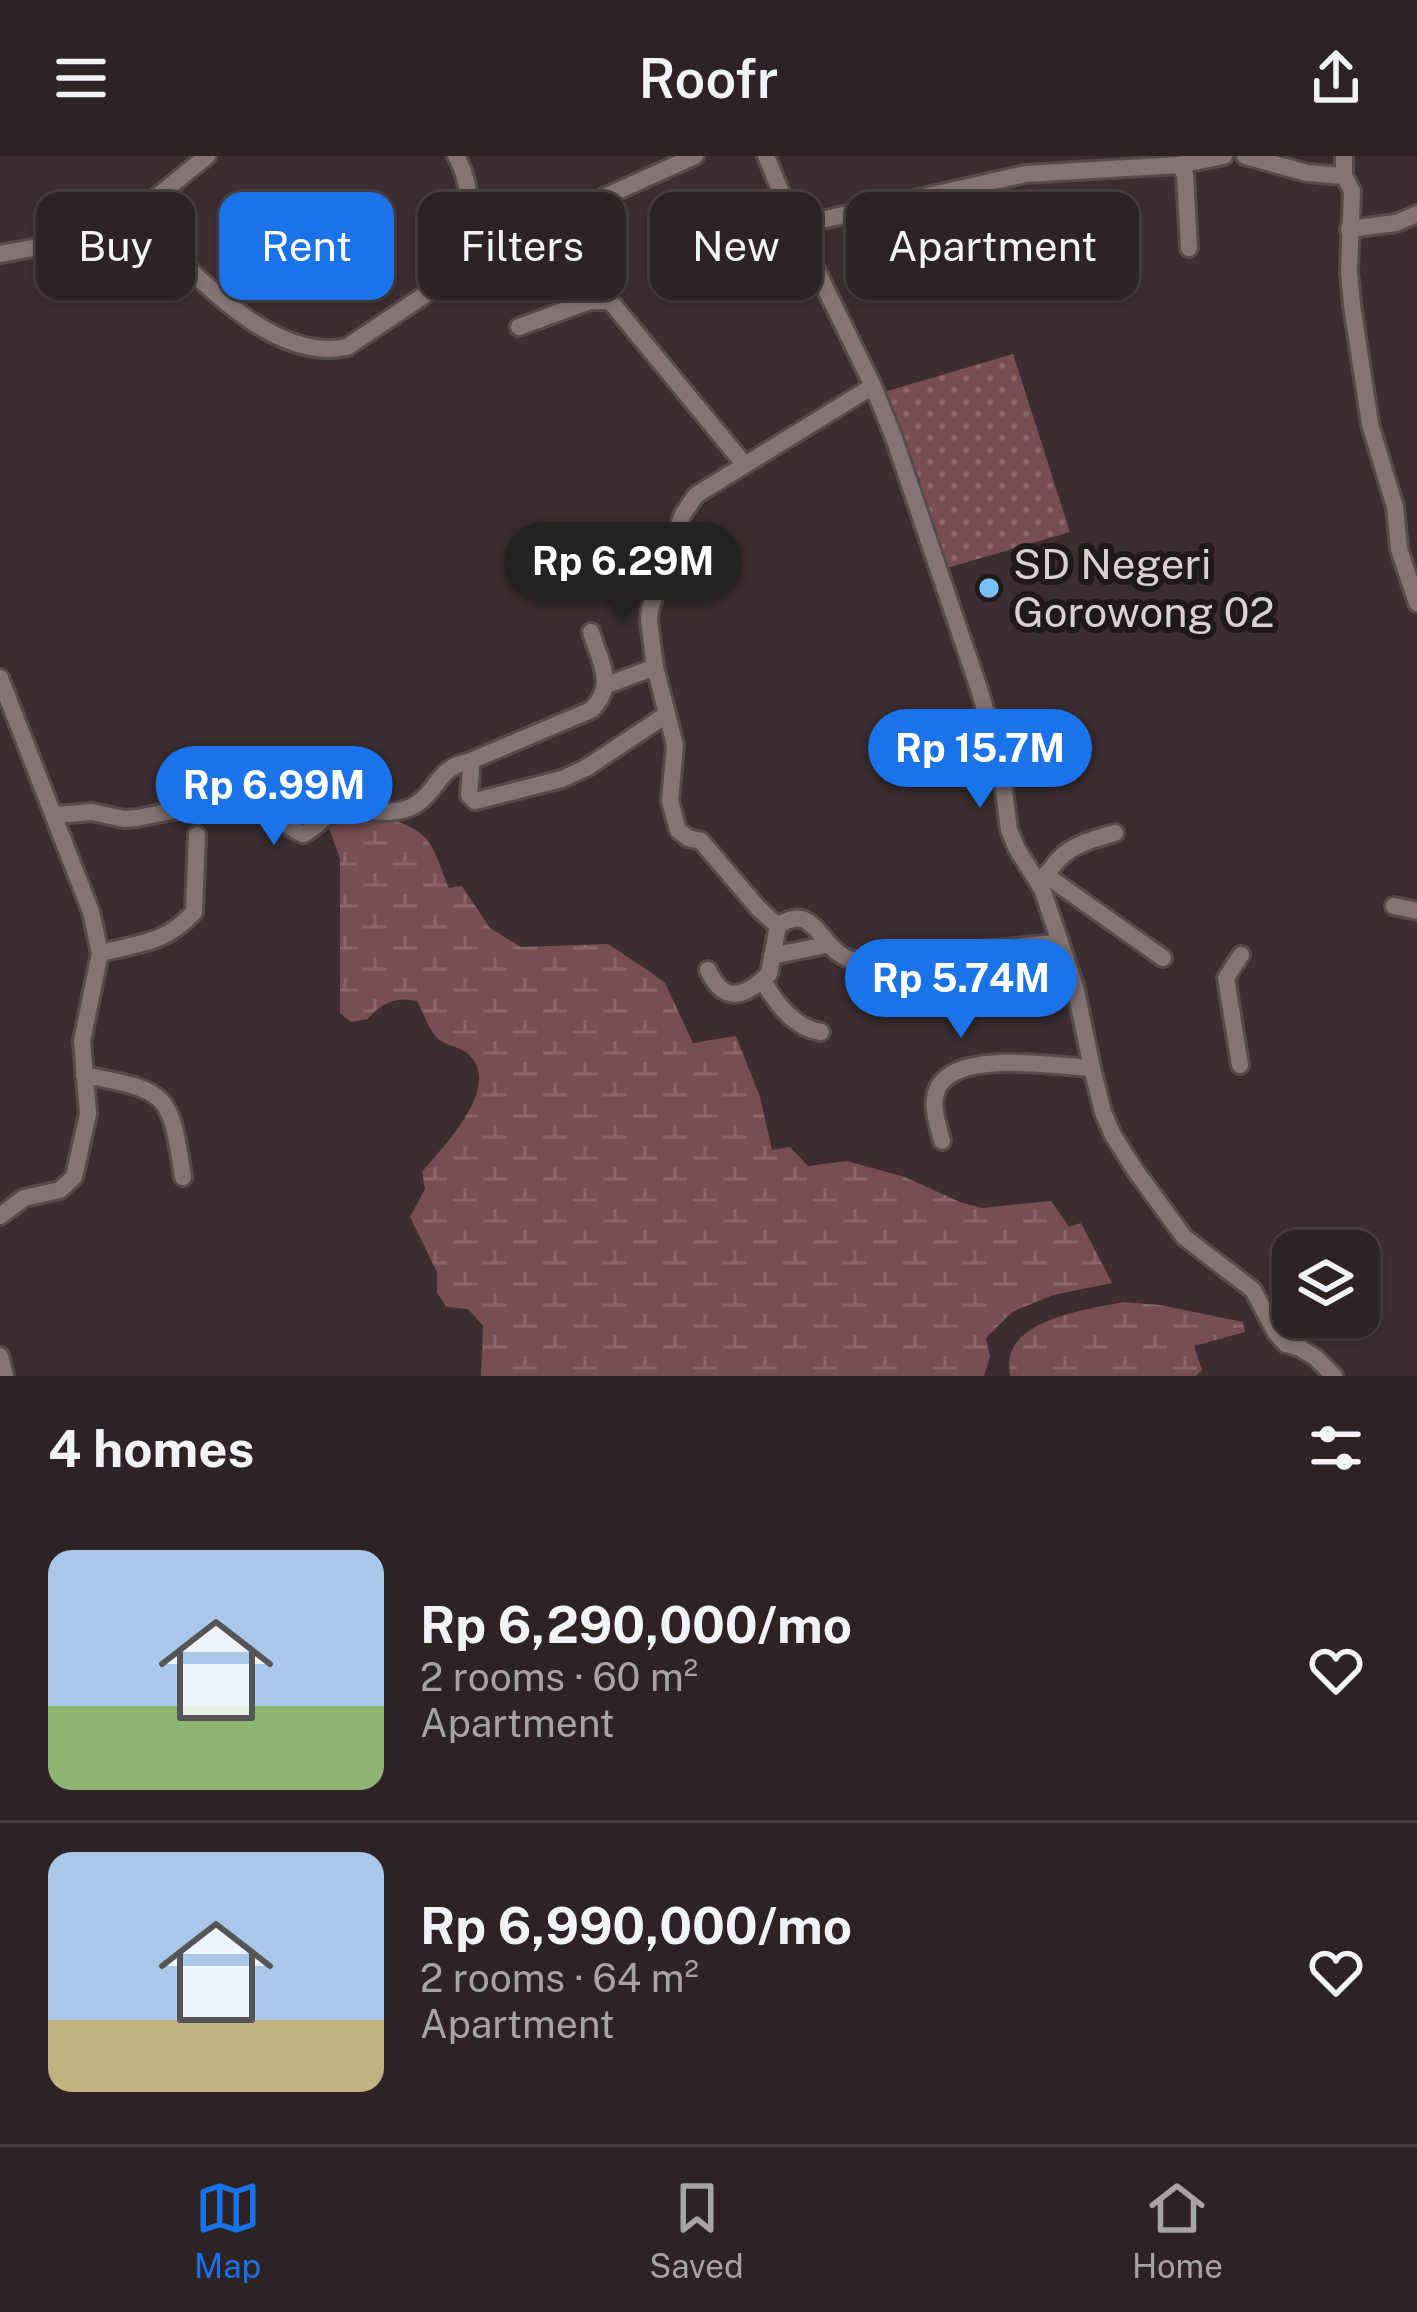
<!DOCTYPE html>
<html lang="en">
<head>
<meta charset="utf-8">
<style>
	body { margin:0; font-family:"Public Sans",sans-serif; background:#352a2c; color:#f1f3f6; height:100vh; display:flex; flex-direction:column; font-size:45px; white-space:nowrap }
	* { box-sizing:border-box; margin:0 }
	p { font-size:39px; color:#a7a4a6 }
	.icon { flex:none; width:66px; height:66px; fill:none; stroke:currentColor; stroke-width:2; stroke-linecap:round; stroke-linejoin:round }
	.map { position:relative; height:1220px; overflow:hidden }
	.drawer { display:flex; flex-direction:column; background:#2d2224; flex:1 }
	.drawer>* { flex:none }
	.top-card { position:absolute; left:36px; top:36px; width:1347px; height:108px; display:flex; gap:24px }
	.fabs { position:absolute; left:1272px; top:1074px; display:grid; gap:24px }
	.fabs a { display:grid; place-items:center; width:108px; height:108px; border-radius:24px; background:#2d2224; box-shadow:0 3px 9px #0004,0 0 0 3px #483f41; font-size:60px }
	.price { position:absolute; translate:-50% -102px; padding:0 27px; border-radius:42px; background:#1a73e8; color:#fff; font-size:39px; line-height:78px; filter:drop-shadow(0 3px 6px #0008) }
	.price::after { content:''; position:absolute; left:50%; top:72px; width:36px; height:27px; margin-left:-18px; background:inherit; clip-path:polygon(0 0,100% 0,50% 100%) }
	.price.selected { background:#222; color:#fff }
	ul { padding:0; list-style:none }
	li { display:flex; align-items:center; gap:36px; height:300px; padding:0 48px }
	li+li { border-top:3px solid #483f41 }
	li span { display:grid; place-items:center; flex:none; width:336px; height:240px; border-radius:24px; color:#555 }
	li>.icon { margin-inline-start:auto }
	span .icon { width:144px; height:144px; fill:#fffc; stroke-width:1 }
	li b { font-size:51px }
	h2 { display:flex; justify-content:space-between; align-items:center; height:144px; padding:0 48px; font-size:51px }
	.tag { padding:0 42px; border-radius:24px; background:#2d2224; box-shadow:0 3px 9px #0004,0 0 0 3px #483f41; font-size:42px; line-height:108px }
	.tag.selected { background:#1a73e8; color:#fff }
	header { display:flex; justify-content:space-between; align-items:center; height:156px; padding:0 48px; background:#2d2224; font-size:54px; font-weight:600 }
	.dock { display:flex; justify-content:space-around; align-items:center; height:168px; border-top:3px solid #483f41; background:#2d2224; font-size:33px; color:#a7a4a6 }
	.dock a { display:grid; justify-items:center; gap:6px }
	.dock .selected { color:#1a73e8 }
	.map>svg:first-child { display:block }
	.grass { fill:url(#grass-dots) }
	.wetland { fill:url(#wetland-marsh) }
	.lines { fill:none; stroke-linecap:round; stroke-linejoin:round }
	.minor-casing { stroke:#564b4c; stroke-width:22 }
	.minor { stroke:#847475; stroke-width:16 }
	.poi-dot { fill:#78bff8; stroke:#1f1919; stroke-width:4.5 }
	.labels { text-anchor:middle; stroke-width:12; stroke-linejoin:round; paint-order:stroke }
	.poi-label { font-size:42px; fill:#dad1d2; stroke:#1f1919; text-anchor:start }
</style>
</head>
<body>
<header><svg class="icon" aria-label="menu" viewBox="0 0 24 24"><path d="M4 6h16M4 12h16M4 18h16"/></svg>Roofr<svg class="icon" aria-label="share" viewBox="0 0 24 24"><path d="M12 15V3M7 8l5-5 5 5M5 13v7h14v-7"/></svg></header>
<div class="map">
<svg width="1417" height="1220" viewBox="0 0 1417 1220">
	<defs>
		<pattern id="grass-dots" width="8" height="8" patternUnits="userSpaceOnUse" patternTransform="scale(3)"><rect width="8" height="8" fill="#784e52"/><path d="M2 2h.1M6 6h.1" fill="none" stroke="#8b666a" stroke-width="1.8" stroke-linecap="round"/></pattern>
		<pattern id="wetland-marsh" width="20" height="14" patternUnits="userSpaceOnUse" patternTransform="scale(3)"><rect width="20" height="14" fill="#784e52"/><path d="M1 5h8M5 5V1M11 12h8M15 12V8" fill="none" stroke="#8b666a"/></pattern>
	</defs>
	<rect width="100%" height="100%" fill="#3c2e30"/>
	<!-- grass -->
	<path class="grass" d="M1013,198L1070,376L947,412L884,236Z"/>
	<!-- wetland -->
	<g class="wetland">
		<path d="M380,660C433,676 430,684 449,732L462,730L490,772L521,791L608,788L646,813L665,827L693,887L736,880L760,941L772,994L790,991L808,1010L847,1005L905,1021L960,1046L982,1052L1051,1045L1069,1071L1081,1067L1112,1127L1053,1139L1012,1156L986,1182L990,1201L984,1220H481L483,1170L468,1153L447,1151L437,1137V1116L410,1061L425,1033L422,1016C443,990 505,929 467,897C460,891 449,890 441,885C430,878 424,858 417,845C398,840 380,847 368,863L351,866L340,857V703L326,663Z"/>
		<path d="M1123,1146L1160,1149L1243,1166L1245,1176L1194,1190L1202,1214L1196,1220H1010C1010,1213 1008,1206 1010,1200C1020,1161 1091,1153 1123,1146Z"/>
	</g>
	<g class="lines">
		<defs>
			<g id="minor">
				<path d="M207,0L154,43L139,63C190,112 269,208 347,191L459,116L580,52L695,0"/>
				<path d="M456,0C477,36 468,77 459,116"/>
				<path d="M766,0L795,70L873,230L894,282L979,533L1000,603L1009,674L1017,693L1042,733L1075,830L1092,912L1103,956L1113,979L1135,1014L1184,1081L1253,1134L1276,1177L1286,1188L1300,1192L1316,1202L1334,1220"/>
				<path d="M1245,0L1307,17L1344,20"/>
				<path d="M1344,0V20L1352,35L1349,116L1352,149L1370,268L1395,351L1399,393L1417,447"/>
				<path d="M1179,9L1185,18L1189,92"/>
				<path d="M795,70L1025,18L1179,9L1224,0"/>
				<path d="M1349,73L1396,67L1417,58"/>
				<path d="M0,98L44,90L139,63"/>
				<path d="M519,171L590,145H610L744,308"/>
				<path d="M0,522L91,756L100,797L82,885L88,958L74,1021L60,1034L24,1042L0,1060"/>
				<path d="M607,529L655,511"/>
				<path d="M468,606L591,554C617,529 600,506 591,476"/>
				<path d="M55,659L92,656L124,663L137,662L246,640C284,643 273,666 303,678C316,673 322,660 335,657C361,650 395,664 418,647C439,632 439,611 468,606L471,614L469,639L475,645L562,623L586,612L666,559"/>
				<path d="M1047,720L1163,802"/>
				<path d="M1038,723C1050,718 1051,711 1060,702C1073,688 1097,682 1115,677"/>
				<path d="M1394,750L1417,755"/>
				<path d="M778,770L759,753L701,685L688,682L678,674L670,645L675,589L655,511L649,465L650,453L683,358L696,339L873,230"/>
				<path d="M100,797C140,787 165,788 194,756L197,679"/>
				<path d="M772,800L826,789"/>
				<path d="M708,814C724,849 745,841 769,818L778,770C816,743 819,796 853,804C865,807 879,802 890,801C947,795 1004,794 1060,786"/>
				<path d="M763,825C776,847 794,872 821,876"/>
				<path d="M1240,909L1226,822L1241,799"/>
				<path d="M84,919C169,935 170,936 183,1021"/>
				<path d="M942,985C938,968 929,947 939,930C960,894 1055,910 1092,912"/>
				<path d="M0,1200L5,1220"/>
			</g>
		</defs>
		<!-- minor casing -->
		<use href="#minor" class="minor-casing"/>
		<!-- minor -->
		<use href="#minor" class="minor"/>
	</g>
	<!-- markers -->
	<circle class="poi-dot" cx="989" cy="432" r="12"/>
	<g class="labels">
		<!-- poi labels -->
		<g class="poi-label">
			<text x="1013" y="423">SD Negeri<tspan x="1013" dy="48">Gorowong 02</tspan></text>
		</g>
	</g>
</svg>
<div class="fabs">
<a><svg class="icon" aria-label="layers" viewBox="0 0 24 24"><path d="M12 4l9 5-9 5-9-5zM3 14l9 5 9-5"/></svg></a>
</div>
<b class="price selected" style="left:623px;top:468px">Rp 6.29M</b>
<b class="price" style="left:980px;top:655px">Rp 15.7M</b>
<b class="price" style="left:274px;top:692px">Rp 6.99M</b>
<b class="price" style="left:961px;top:885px">Rp 5.74M</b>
<div class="top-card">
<a class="tag">Buy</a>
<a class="tag selected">Rent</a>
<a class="tag">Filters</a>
<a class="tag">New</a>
<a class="tag">Apartment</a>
</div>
</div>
<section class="drawer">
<h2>4 homes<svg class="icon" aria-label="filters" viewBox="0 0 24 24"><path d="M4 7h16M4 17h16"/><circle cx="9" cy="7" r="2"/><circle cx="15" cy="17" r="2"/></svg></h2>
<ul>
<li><span style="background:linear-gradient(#a9c7e8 65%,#8fb573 0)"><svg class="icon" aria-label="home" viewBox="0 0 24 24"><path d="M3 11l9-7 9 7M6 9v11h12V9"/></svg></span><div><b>Rp 6,290,000/mo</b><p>2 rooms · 60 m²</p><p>Apartment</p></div><svg class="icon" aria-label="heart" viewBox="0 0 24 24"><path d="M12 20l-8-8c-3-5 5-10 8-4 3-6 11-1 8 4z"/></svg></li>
<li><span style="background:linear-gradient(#a9c7e8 70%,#c2b280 0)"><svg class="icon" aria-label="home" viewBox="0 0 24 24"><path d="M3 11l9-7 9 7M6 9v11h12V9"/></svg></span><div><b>Rp 6,990,000/mo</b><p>2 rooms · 64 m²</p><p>Apartment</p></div><svg class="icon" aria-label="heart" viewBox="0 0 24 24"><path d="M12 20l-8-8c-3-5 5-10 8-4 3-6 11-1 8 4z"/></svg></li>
</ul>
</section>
<nav class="dock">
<a class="selected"><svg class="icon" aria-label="map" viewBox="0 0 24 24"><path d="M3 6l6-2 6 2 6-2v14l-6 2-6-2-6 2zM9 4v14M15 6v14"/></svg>Map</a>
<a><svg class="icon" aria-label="saved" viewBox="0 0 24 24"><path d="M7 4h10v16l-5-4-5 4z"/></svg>Saved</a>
<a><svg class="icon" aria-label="home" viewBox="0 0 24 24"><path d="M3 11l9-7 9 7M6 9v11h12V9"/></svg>Home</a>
</nav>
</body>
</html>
